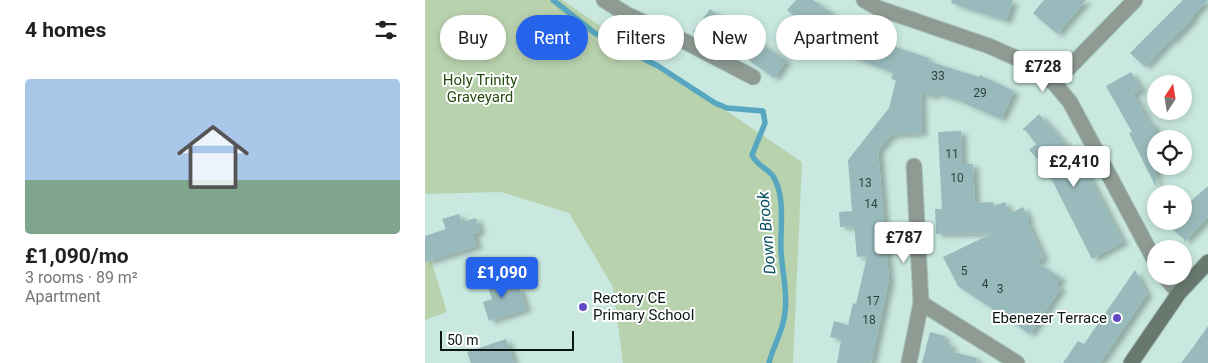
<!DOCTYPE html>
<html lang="en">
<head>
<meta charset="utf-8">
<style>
	body { margin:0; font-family:Roboto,sans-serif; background:#f2f2f2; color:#202124; height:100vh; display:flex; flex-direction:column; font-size:19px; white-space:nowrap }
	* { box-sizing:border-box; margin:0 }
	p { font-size:16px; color:#757577 }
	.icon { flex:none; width:28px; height:28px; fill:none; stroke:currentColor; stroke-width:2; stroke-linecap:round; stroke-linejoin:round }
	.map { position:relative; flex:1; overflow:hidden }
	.sheet { display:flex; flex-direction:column; background:#fff; width:425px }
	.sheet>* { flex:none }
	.banner { position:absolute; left:15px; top:15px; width:475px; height:45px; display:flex; gap:10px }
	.needle { width:32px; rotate:12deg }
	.tools { position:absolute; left:722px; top:75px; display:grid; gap:10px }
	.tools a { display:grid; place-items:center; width:45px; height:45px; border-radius:50%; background:#fff; box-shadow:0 2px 8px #0003; font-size:25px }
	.scale { position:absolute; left:15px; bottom:12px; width:134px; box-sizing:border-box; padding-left:5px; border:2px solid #0b1714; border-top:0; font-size:14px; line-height:18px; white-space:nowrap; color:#0b1714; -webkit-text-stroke:4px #fff; paint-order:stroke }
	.price { position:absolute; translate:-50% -42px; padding:0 11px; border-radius:5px; background:#fff; color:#222; font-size:16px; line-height:32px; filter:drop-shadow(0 1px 2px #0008) }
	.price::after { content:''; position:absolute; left:50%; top:30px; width:15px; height:11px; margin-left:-8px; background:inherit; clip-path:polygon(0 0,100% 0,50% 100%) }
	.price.current { background:#2563eb; color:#fff }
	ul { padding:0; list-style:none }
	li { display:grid; align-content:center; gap:10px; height:265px; padding:0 25px }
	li+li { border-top:1px solid #e0e0e0 }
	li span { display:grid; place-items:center; height:155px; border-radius:5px; color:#555 }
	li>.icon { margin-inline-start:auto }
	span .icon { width:90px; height:90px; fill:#fffc; stroke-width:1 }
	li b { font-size:21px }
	h2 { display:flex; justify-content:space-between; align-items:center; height:60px; padding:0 25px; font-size:21px }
	.pill { padding:0 18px; border-radius:22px; background:#fff; box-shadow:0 2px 8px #0003; font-size:18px; line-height:45px }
	.pill.current { background:#2563eb; color:#fff }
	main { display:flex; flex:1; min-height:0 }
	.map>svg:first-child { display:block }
	.green { fill:#b9d2ae }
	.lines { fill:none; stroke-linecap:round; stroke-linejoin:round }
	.stream { stroke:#58a7c1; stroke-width:5.5 }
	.building { fill:#99babc; filter:url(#shadow) }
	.street-casing { stroke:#a6c2bb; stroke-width:17 }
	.secondary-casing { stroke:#a6c2bb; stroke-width:17 }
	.street { stroke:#8f9a93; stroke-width:15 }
	.secondary { stroke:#68786e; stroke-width:15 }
	.poi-dot { fill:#614ac3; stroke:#fff; stroke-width:2 }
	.labels { text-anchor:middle; stroke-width:4; stroke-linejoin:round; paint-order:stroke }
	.number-label { font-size:12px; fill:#2e403e }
	.park-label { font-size:15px; fill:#274a11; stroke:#fff }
	.poi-label { font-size:15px; fill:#0b1714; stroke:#fff; text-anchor:start }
	.water-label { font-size:16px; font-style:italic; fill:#0a5063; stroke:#fff }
</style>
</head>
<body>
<main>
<section class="sheet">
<h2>4 homes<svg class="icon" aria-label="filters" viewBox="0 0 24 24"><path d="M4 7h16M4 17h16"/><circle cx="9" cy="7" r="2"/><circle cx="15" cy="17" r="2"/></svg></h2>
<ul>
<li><span style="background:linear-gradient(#a9c7e8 65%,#7fa58c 0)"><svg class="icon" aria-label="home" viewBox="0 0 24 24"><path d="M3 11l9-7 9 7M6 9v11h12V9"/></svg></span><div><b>£1,090/mo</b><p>3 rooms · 89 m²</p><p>Apartment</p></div></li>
</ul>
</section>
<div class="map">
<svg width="783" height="363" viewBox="0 0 783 363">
	<defs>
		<filter id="shadow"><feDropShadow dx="5.5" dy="3" stdDeviation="2.5" flood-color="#0004"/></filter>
	</defs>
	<rect width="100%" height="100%" fill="#c8e8e0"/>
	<!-- green -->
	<g class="green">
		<path d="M0,0H137L377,162L368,363H198L188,287L144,213L76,192L0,194Z"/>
		<path d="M4,253L22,312L0,320V254Z"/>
	</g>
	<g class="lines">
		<!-- stream -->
		<path class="stream" d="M128,0L171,34L193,43L221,60L233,66L290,103L302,108L338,111L340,123L327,155C331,165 342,168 348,176C361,197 355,228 356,251C357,271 363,293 360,312C359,330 348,346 344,363"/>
	</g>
	<!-- building -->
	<g class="building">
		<path d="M371,0H388L424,25L422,28L468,47V46L504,58L503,61L554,77L555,75L589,91L576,119L541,104L536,99V101L509,93L508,97L496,93L497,133L466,135L453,150L464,280L446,363H412L416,340L405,337L409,321L423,325L428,303L431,304L442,256L432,257L429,226L415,227L414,212L427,211L423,160L464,108L471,80L466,79L468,73L409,49L376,27L378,24L362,10Z"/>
		<path d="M527,0H588L581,21L526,3Z"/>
		<path d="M619,0H661L632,34L608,13Z"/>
		<path d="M758,0H783L767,16L768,18L757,30L746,41L745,40L720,67L705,53Z"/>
		<path d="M285,9L301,21L285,44L268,32Z"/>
		<path d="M303,21L361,61L349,78L321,58L325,52L296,31Z"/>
		<path d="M706,72L716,89L708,94L724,123L727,122L733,135L731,136V187L704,133L707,132L681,86Z"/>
		<path d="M614,114L645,149L648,147L698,242L667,259L625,176L623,178L614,160L604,150L611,144L601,131L597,130Z"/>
		<path d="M536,131L537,164H548L550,203L568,202L569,206L580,202L584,214L598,207L604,220L602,221L619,258L611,262L636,278L631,285L636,288L605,334L533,286L518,257L568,233L511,234L510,209H517L513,132Z"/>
		<path d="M783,186V217L759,242V239L738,221H759V207Z"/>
		<path d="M34,214L37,222L51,218L55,232L48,234L52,246L0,262V236L21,229L17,219Z"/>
		<path d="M710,270L722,294L675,363H638L653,341L659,344Z"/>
		<path d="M78,273L83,290L94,287L101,309L64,321L58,302L67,299L60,279Z"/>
		<path d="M783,326V363H756L769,346Z"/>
		<path d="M505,332L520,336L519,343L526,344L525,351L552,358L551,363H497Z"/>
		<path d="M81,339L89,363H46L42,352Z"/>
	</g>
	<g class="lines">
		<defs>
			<g id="street">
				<path d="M179,0L201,14L259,41L328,77"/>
				<path d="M439,0L453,8L564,46L600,62L629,83L645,102L731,263"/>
				<path d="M629,83L710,0"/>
				<path d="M739,276L754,293"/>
				<path d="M496,303L592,363"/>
				<path d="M484,363L496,303L489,166"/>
			</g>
			<path id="secondary" d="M706,363L754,293L783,262"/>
		</defs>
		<!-- street casing -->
		<use href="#street" class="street-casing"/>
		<!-- secondary casing -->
		<use href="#secondary" class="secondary-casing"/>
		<!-- street -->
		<use href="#street" class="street"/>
		<!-- secondary -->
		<use href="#secondary" class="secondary"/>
	</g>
	<!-- markers -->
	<g class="poi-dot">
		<circle cx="158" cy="307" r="5"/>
		<circle cx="692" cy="318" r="5"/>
	</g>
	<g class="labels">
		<!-- number labels -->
		<g class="number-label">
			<text x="513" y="80">33</text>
			<text x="555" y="97">29</text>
			<text x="527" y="158">11</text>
			<text x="532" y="182">10</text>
			<text x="440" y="187">13</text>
			<text x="446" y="208">14</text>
			<text x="539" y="275">5</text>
			<text x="560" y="288">4</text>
			<text x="575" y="293">3</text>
			<text x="448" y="305">17</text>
			<text x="444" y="324">18</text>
		</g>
		<!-- park labels -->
		<g class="park-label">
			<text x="55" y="85">Holy Trinity<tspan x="55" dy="17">Graveyard</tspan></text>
		</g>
		<!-- poi labels -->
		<g class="poi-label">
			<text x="168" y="303">Rectory CE<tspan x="168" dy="17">Primary School</tspan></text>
			<text x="682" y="323" text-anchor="end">Ebenezer Terrace</text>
		</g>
		<!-- water labels -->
		<g class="water-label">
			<text transform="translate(341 233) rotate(-95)" y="6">Down Brook</text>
		</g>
	</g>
</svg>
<div class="tools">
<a><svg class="needle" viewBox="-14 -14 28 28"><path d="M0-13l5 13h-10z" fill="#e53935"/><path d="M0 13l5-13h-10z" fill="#757577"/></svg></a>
<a><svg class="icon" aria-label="locate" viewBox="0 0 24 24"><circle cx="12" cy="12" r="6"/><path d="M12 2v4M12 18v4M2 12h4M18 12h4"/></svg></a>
<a>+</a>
<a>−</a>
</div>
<div class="scale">50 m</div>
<b class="price" style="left:618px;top:93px">£728</b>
<b class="price" style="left:649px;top:188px">£2,410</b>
<b class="price" style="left:479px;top:264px">£787</b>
<b class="price current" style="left:77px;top:299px">£1,090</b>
<div class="banner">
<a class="pill">Buy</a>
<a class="pill current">Rent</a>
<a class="pill">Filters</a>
<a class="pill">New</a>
<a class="pill">Apartment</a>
</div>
</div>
</main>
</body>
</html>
